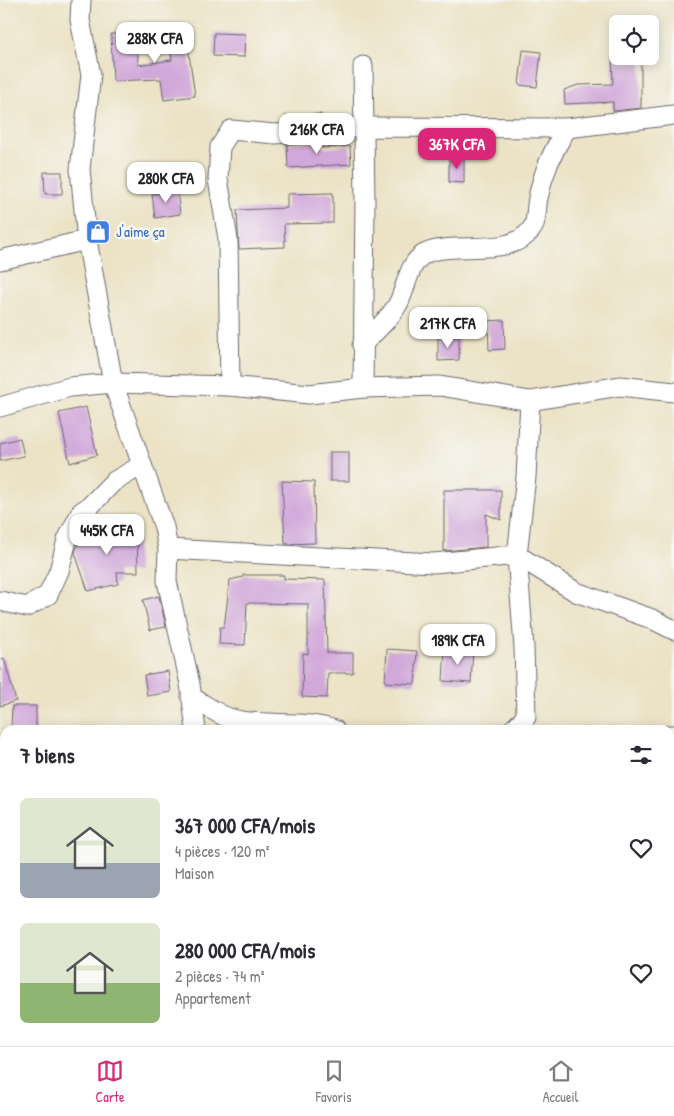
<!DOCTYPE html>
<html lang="fr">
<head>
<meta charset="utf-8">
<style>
	body { margin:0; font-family:"Patrick Hand",sans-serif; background:#f7f7f7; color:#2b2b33; height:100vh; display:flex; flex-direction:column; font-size:19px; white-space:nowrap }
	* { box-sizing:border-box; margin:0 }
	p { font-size:16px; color:#7c7c81 }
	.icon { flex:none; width:28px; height:28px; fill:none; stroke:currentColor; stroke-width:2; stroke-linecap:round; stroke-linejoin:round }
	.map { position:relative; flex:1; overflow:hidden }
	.drawer { position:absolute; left:0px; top:725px; width:675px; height:321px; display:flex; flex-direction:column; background:#fff; border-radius:15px 15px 0 0; box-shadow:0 2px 12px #0003 }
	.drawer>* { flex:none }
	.fabs { position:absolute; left:609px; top:15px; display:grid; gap:10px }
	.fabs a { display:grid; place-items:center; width:50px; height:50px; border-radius:8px; background:#fff; box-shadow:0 2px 12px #0003; font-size:25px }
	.price { position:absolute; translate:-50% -42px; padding:0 11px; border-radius:10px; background:#fff; color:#222; font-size:16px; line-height:32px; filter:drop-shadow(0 1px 2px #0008) }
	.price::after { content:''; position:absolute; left:50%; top:30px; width:15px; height:11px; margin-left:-8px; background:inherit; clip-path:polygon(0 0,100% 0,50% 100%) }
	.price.selected { background:#db2777; color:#fff }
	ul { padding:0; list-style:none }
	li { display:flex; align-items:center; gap:15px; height:125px; padding:0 20px }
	li span { display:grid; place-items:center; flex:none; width:140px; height:100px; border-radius:8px; color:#555 }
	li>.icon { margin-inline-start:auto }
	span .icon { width:60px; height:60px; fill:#fffc; stroke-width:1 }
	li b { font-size:21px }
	h2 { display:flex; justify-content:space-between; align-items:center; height:60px; padding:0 20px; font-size:21px }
	.menu { display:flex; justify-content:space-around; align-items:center; height:70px; border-top:1px solid #e1e1e2; background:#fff; font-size:14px; color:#7c7c81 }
	.menu a { display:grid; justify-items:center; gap:2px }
	.menu .selected { color:#db2777 }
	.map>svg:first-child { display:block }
	.building { fill:#d1a8da }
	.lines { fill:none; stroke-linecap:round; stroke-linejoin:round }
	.street-casing { stroke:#69666c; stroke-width:21 }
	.street { stroke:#fff; stroke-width:19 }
	.labels { text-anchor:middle; stroke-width:5; stroke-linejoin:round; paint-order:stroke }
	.shop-label { font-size:15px; fill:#366cbe; stroke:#f6f6f2; text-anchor:start }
</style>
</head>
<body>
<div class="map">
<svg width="674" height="1046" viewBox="0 0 674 1046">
	<rect width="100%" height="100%" fill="#f6f6f2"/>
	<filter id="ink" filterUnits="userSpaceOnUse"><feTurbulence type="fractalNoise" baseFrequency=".02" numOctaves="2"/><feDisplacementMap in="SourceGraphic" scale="10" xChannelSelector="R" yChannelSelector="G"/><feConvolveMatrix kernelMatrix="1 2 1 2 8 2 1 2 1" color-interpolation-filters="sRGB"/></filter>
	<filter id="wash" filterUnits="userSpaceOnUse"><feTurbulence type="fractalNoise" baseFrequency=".0096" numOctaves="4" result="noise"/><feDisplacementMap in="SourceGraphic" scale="20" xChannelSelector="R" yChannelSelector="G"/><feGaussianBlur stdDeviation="1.12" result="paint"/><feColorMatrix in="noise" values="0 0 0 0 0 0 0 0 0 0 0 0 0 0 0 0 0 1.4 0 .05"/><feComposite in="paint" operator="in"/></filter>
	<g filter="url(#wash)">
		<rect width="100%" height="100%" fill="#ece3c6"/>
		<g id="blocks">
			<!-- building -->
			<g class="building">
				<path d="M185,26L195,96L164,100L161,79L113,81L111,34L137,33L138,65L172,60L167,28Z"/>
				<path d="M214,33L245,34L244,57L213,56Z"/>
				<path d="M523,50L541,52L537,87L519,85Z"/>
				<path d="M612,56H641V108L613,111V102L565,104L564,90L578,85L613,84Z"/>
				<path d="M321,114V119L286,122L285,116Z"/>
				<path d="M322,142V148L350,146L351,164L288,168L287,144Z"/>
				<path d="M449,157H464V183L449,182Z"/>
				<path d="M44,172H62V194H45Z"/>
				<path d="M177,190L180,214L155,218L152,194Z"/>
				<path d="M333,193V223L284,224L285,247L239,249L237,210L287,208V194Z"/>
				<path d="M504,320L505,349L489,350L488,321Z"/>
				<path d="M438,337H459V360L438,361Z"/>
				<path d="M86,407L97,455L70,463L59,413Z"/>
				<path d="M20,438L24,456L0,461V443Z"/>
				<rect x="330" y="452" width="19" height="29"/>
				<path d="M282,481L314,482L315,543L285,544Z"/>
				<path d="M444,490H501V520L486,514V547L444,551Z"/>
				<path d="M113,522L116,532L137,531L138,572H117L118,584L88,591L75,553L78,544L84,532Z"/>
				<path d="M243,575H284V579L325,580L327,653H353V673H328L327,698L302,697L303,653L308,654V604L247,603L245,645L219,644L220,627H224L230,580L243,577Z"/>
				<path d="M159,596L166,627L150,630L143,600Z"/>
				<path d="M445,648L473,650L471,683L443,681Z"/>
				<path d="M387,649L417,651L415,684L385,682Z"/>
				<path d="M4,658L16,701L0,706V659Z"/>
				<path d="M168,671L171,692L147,696L144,675Z"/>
				<path d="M12,706H36V730H11Z"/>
			</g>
		</g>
	</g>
	<g filter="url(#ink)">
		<use href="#blocks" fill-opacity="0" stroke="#69666c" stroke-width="1"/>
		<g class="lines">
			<defs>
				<g id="street">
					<path d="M81,0L80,20L91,75L80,169L87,240L113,383L164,527L168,549L167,581L190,684L196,730"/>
					<path d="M363,66L365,202L363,388"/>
					<path d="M0,260L87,240"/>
					<path d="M362,345C374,332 391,318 399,302C407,286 409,258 429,252C459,241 513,259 533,227C537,220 536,206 538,198C543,172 553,150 567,128"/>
					<path d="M230,386L228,239L218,179L220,147L231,130L275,134L363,127L567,128L674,115"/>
					<path d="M0,407L70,387L113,383L230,386L309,394L363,388L440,386L530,401L620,386L674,392"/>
					<path d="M168,549L434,563L517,555L526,477L530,401"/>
					<path d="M0,601L27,607L48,595L59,571L67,540L81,512L91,505L113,482L142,465"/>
					<path d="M191,697C202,703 213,711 224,716C253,729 300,718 335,730"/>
					<path d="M512,730L526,717L524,647L517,555L576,592L652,619L674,630"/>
					<path d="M670,735H674"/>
					<path d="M0,892L5,890"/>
					<path d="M670,1009L674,1003"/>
					<path d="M314,1041L319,1046"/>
					<path d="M647,1046L650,1041"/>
				</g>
			</defs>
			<!-- street casing -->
			<use href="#street" class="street-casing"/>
			<!-- street -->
			<use href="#street" class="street"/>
		</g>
	</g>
	<!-- icons -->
	<defs>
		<symbol id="shop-square" viewBox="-11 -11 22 22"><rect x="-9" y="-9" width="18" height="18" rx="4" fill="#3f7fe0" stroke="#f6f6f2"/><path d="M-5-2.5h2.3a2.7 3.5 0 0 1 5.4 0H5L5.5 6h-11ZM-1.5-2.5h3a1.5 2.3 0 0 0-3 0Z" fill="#fff"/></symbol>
	</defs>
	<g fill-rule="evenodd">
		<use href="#shop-square" x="84" y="218" width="28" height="28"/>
	</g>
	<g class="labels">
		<!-- shop labels -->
		<g class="shop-label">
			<text x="116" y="237">J'aime ça</text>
		</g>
	</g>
</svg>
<div class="fabs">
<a><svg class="icon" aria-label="locate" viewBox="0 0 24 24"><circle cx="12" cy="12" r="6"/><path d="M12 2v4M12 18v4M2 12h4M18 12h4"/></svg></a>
</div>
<b class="price" style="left:155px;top:64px">288K CFA</b>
<b class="price" style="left:317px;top:155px">216K CFA</b>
<b class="price selected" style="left:457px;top:170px">367K CFA</b>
<b class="price" style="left:166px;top:204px">280K CFA</b>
<b class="price" style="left:448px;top:349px">217K CFA</b>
<b class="price" style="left:107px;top:556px">445K CFA</b>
<b class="price" style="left:458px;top:666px">189K CFA</b>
<section class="drawer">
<h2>7 biens<svg class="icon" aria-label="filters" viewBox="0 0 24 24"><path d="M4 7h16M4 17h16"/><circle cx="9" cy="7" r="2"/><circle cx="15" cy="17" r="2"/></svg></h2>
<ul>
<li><span style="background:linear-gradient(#dfe7d0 65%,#9aa5b1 0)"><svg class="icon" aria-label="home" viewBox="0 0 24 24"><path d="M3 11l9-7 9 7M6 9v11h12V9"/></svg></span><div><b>367 000 CFA/mois</b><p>4 pièces · 120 m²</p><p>Maison</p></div><svg class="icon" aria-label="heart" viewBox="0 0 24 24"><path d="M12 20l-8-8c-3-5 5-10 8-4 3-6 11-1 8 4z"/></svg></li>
<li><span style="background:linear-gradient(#dfe7d0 60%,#8fb573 0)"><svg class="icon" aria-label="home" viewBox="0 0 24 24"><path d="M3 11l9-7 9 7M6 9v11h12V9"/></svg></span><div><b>280 000 CFA/mois</b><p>2 pièces · 74 m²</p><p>Appartement</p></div><svg class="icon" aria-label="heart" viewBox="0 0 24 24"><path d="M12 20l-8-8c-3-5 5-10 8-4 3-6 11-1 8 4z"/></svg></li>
</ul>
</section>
</div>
<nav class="menu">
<a class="selected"><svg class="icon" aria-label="map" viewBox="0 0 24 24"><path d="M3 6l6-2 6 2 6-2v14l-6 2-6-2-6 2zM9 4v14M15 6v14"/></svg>Carte</a>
<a><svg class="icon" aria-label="saved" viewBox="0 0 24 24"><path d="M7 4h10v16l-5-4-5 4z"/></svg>Favoris</a>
<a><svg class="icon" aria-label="home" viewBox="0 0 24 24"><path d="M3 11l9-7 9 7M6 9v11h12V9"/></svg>Accueil</a>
</nav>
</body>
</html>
